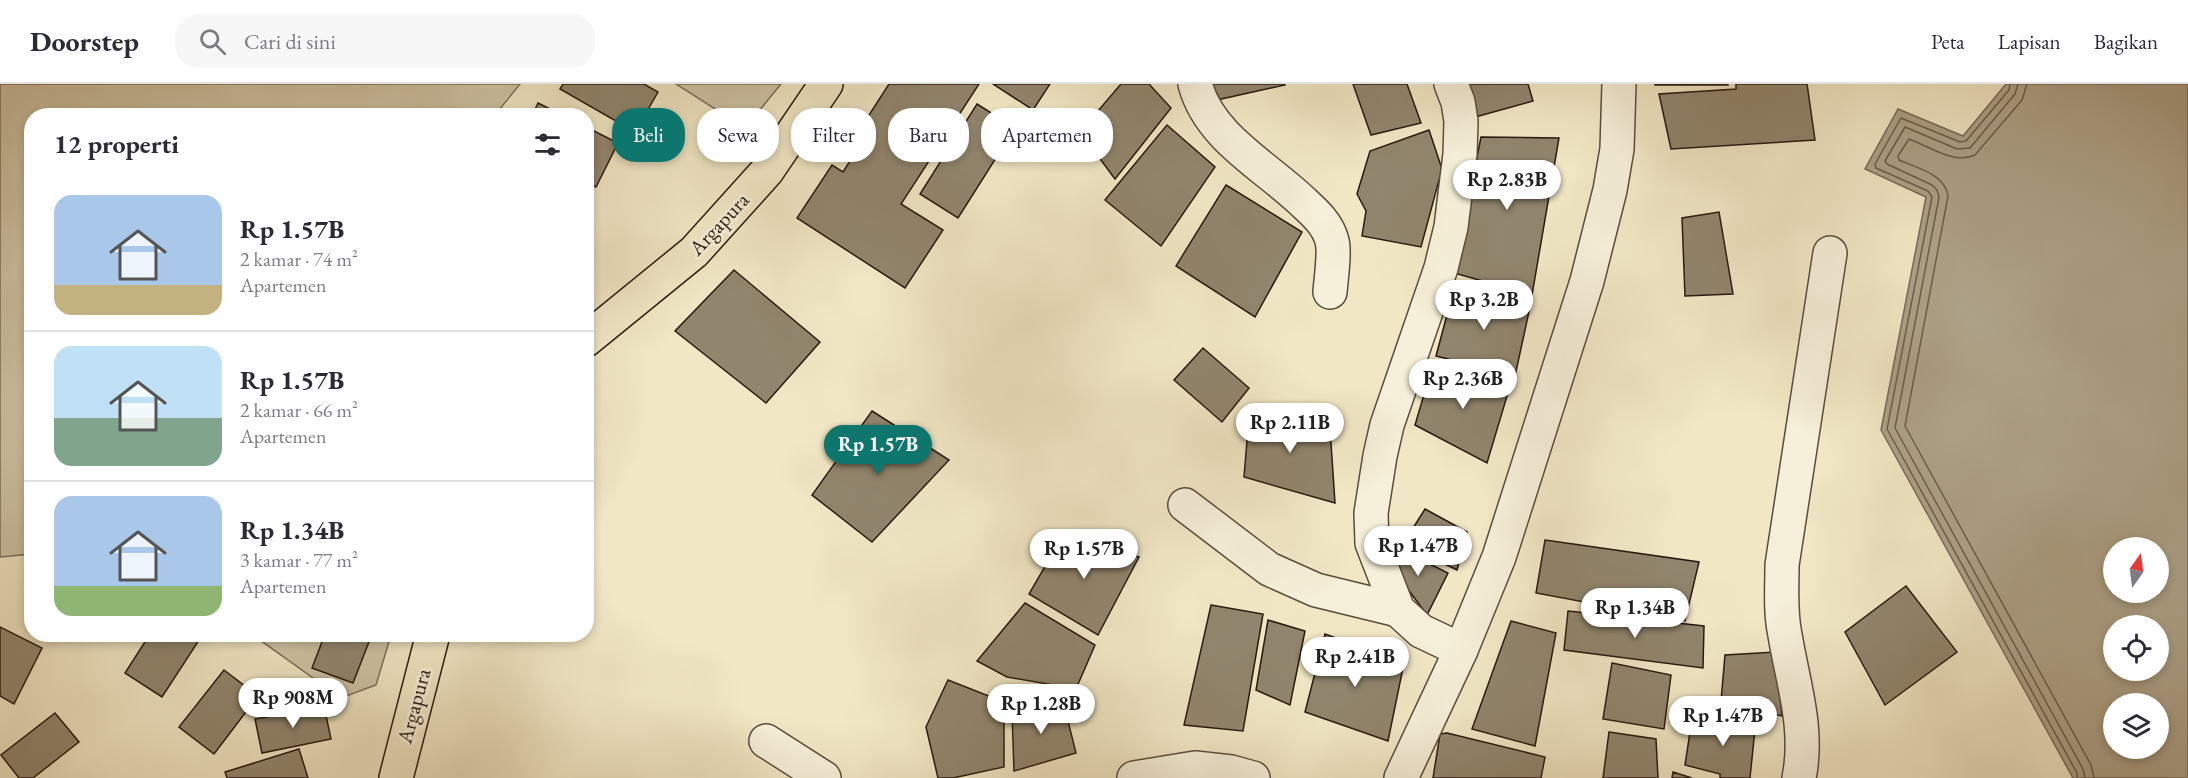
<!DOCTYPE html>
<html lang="id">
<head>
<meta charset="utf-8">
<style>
	body { margin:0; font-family:"EB Garamond",serif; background:#f7f7f7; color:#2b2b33; height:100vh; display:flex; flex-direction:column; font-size:22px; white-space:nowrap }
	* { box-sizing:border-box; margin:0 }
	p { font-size:20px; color:#7c7c81 }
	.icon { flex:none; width:33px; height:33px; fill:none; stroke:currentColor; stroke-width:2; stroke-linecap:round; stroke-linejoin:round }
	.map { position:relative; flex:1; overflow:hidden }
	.panel { position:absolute; left:24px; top:24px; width:570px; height:534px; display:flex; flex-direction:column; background:#fff; border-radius:24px; box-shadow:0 3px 9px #0003 }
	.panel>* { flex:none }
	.top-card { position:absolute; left:612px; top:24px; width:570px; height:54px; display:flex; gap:12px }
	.needle { width:39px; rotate:14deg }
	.buttons { position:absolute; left:2103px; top:453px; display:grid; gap:12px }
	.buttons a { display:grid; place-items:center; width:66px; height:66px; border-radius:50%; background:#fff; box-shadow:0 3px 9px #0003; font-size:30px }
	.price { position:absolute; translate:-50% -51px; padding:0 14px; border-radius:21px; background:#fff; color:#222; font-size:20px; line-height:39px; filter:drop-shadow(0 2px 3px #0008) }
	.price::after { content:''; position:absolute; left:50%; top:36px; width:18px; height:14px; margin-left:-9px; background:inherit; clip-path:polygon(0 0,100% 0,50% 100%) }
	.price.active { background:#0f766e; color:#fff }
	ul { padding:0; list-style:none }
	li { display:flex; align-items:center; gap:18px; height:150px; padding:0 30px }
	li+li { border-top:2px solid #e1e1e2 }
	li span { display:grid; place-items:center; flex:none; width:168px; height:120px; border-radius:18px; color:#555 }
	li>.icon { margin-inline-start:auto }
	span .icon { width:72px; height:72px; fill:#fffc; stroke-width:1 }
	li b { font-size:26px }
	h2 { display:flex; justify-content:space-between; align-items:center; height:72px; padding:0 30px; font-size:26px }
	.tag { padding:0 21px; border-radius:24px; background:#fff; box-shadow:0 3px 9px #0003; font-size:21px; line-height:54px }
	.tag.active { background:#0f766e; color:#fff }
	header { display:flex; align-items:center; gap:36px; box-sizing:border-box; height:84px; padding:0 30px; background:#fff; border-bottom:2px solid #e1e1e2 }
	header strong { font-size:28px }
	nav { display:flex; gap:33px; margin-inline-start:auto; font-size:21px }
	.search { width:420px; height:54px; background:#f7f7f7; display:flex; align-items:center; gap:15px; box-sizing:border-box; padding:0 21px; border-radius:24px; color:#7c7c81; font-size:22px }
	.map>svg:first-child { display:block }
	.green { fill:#cfc4a6; stroke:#7c6f5a; stroke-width:1.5 }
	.water { fill:#ada187; stroke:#786b57; stroke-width:1.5; fill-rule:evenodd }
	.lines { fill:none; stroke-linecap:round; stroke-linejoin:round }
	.shore { stroke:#6b5e4a; stroke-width:1.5 }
	.building { fill:#91856d; stroke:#291a0e; stroke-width:1.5 }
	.minor-casing { stroke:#5b4d3c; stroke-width:36 }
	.highway-casing { stroke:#291a0e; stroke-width:36 }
	.minor { stroke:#f6efd9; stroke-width:33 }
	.highway { stroke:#f1e7c5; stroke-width:33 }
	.labels { text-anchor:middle; stroke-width:6; stroke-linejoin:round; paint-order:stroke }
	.street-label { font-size:21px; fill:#291a0e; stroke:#f6efd9 }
</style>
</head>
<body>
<header>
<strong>Doorstep</strong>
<div class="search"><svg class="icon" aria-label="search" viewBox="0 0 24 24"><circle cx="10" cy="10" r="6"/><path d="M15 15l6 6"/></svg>Cari di sini</div>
<nav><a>Peta</a><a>Lapisan</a><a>Bagikan</a></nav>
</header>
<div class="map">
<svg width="2188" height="694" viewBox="0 0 2188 694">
	<rect width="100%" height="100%" fill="#f1e7c5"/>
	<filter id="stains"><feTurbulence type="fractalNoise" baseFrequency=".00333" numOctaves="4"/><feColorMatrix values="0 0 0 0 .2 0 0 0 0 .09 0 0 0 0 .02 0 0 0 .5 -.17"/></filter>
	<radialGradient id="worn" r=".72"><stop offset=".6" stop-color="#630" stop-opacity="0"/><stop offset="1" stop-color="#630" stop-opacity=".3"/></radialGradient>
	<!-- green -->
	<g class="green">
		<path d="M0,0H520L495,31L32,32L31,470L0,473Z"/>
		<path d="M676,0H781L745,44Z"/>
		<path d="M253,551H391L376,601L341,614Z"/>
	</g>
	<!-- water -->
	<path class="water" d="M2006,0H2188V694H2073L1881,346L1926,113L1865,85L1898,25L1963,52ZM2114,464H2158V508H2114ZM2114,542H2158V586H2114ZM2114,620H2158V664H2114Z"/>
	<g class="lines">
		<!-- shore -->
		<g class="shore">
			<path d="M2010,0L2009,6L1966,57L1960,58L1901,34L1875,80L1876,84L1928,107L1932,113L1887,345L2077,689V694"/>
			<path d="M2018,0L2015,10L1970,64L1957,65L1905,43L1885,77L1887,80L1932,101L1937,106L1939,113L1895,344L2083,685L2085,694"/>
			<path d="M2027,0L2022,16L1975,71C1954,81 1929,62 1909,55L1898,72L1899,76C1917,84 1945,90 1948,112L1905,342L2091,681L2094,694"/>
		</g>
	</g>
	<!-- building -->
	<g class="building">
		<path d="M563,0H644L658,8L635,48L560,5Z"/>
		<path d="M889,0H979L901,120L943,146L905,204L797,134L832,81L843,88L867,50L860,45Z"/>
		<path d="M993,0H1050L1033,26Z"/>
		<path d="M1121,0H1149L1171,24L1115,95L1080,48Z"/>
		<path d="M1208,0H1285V1L1212,17Z"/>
		<path d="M1353,0H1407L1421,39L1371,51Z"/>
		<path d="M1462,0H1528L1533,17L1468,35Z"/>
		<rect x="1655" y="0" width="73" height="1"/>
		<path d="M1736,0H1807L1815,56L1671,65L1659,10L1736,5Z"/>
		<path d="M538,19L564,32H532Z"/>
		<path d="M977,20L1015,44L958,134L920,110Z"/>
		<path d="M1167,41L1215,83L1161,162L1105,116Z"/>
		<path d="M586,43L618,59L596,103L586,98Z"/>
		<path d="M1429,46L1442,85L1421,163L1362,152L1366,127L1357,110L1370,67Z"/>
		<path d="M1481,53L1559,54L1532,211L1454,189Z"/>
		<path d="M1226,101L1302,148L1255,233L1176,182Z"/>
		<path d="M1719,128L1733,210L1685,212L1682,134Z"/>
		<path d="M734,186L820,258L766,319L675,247Z"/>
		<path d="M1455,201L1530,223L1515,292L1436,272Z"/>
		<path d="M1203,264L1249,304L1222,338L1174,296Z"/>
		<path d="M1433,280L1510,302L1487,379L1415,341Z"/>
		<path d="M1250,321L1330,344L1335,419L1244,393Z"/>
		<path d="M872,327L949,376L872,458L812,411Z"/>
		<path d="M1425,425L1467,448L1457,486L1403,460Z"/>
		<path d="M1065,448L1139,473L1098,551L1029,510Z"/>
		<path d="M1545,456L1699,478L1685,537L1536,509Z"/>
		<path d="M1394,462L1448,489L1427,531L1390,481Z"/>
		<path d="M1906,502L1957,568L1885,621L1845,548Z"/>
		<path d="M1025,519L1095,561L1076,605L1007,593L977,577Z"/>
		<path d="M1211,521L1263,530L1243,647L1184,641Z"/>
		<path d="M1568,527L1704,542L1703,584L1564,566Z"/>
		<path d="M1268,536L1305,547L1290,621L1256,606Z"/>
		<path d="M1511,537L1556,549L1535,662L1472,645Z"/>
		<path d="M0,543L42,564L14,620L0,612Z"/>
		<path d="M150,550H203L162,613L125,589Z"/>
		<path d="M325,550H372L353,599L312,584Z"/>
		<path d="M1325,550L1404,579L1388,657L1305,628Z"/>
		<path d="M1776,568L1782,632L1721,617L1725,571Z"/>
		<path d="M1612,579L1671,591L1664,645L1603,635Z"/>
		<path d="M224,586L258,612L214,670L179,643Z"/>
		<path d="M948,596L1004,618V683L953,694H938L926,643Z"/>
		<path d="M1063,617L1076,669L1014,687L1012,628Z"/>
		<path d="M324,622L331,655L262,669L255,635Z"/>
		<path d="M55,629L79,658L33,694H19L1,671Z"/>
		<path d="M1707,632L1756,635L1750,694H1720V690L1685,681L1690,648H1704Z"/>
		<path d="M1609,648L1656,655L1658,694H1603Z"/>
		<path d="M1447,649L1545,673L1541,694H1433L1440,650Z"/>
		<path d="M299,665L308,694H227L225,688Z"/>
		<path d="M1673,688L1692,694H1672Z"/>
	</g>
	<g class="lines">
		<defs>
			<g id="minor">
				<path d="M1195,0C1209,53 1264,81 1302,117C1314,128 1328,140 1332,157C1335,168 1331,195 1330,208"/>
				<path d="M1451,0L1458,18L1461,37L1460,70L1451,143L1441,184L1387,341L1380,372L1371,429L1372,459L1398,526L1421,547L1461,566"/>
				<path d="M1185,421L1269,485L1316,506L1398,526"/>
				<path d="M766,657L824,694"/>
				<path d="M1134,694L1195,684L1231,688L1253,694"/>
				<path d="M1401,694L1461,566L1499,473L1587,197L1610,106L1617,65L1619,0"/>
				<path d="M1799,694C1809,644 1793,600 1785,551C1780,528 1782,505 1782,481L1830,169"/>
			</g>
			<g id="highway">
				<path d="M586,256L694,168L767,87L826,0"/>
				<path d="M396,694L433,550"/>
			</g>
		</defs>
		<!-- minor casing -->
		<use href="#minor" class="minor-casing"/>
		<!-- highway casing -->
		<use href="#highway" class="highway-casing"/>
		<!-- minor -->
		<use href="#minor" class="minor"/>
		<!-- highway -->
		<use href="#highway" class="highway"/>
	</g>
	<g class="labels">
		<!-- street labels -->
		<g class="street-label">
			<text transform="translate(719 140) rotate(-47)" y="7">Argapura</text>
			<text transform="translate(414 622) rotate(-75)" y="7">Argapura</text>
		</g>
	</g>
	<rect width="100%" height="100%" filter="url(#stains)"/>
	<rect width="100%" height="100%" fill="url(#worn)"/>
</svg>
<div class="buttons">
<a><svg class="needle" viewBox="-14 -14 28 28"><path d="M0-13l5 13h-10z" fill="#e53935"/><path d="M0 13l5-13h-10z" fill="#7c7c81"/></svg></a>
<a><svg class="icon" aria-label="locate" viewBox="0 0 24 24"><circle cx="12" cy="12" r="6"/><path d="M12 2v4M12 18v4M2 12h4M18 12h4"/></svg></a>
<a><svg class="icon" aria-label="layers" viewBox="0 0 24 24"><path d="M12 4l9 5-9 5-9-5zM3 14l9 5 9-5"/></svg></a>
</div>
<b class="price" style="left:1507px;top:127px">Rp 2.83B</b>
<b class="price" style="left:1484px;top:247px">Rp 3.2B</b>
<b class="price" style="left:1463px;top:326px">Rp 2.36B</b>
<b class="price" style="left:1290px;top:370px">Rp 2.11B</b>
<b class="price active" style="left:878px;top:392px">Rp 1.57B</b>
<b class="price" style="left:1418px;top:493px">Rp 1.47B</b>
<b class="price" style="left:1084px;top:496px">Rp 1.57B</b>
<b class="price" style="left:1635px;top:555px">Rp 1.34B</b>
<b class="price" style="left:1355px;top:604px">Rp 2.41B</b>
<b class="price" style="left:293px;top:645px">Rp 908M</b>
<b class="price" style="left:1041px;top:651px">Rp 1.28B</b>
<b class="price" style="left:1723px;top:663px">Rp 1.47B</b>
<div class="top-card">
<a class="tag active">Beli</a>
<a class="tag">Sewa</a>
<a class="tag">Filter</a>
<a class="tag">Baru</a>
<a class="tag">Apartemen</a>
</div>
<section class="panel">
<h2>12 properti<svg class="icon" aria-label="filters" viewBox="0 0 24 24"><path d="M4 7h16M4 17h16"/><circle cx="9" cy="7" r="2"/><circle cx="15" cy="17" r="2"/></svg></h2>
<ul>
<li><span style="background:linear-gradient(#a9c7e8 75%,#c2b280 0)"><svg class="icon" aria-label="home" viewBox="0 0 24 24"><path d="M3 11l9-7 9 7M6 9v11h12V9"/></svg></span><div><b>Rp 1.57B</b><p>2 kamar · 74 m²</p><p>Apartemen</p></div></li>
<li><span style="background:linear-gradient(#bfe0f5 60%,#7fa58c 0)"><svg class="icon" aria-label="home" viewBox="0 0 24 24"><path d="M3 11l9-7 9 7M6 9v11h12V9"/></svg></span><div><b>Rp 1.57B</b><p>2 kamar · 66 m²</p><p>Apartemen</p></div></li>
<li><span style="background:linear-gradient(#a9c7e8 75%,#8fb573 0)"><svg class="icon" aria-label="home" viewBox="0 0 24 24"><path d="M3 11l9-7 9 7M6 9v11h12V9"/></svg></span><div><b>Rp 1.34B</b><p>3 kamar · 77 m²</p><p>Apartemen</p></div></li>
</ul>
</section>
</div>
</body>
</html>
